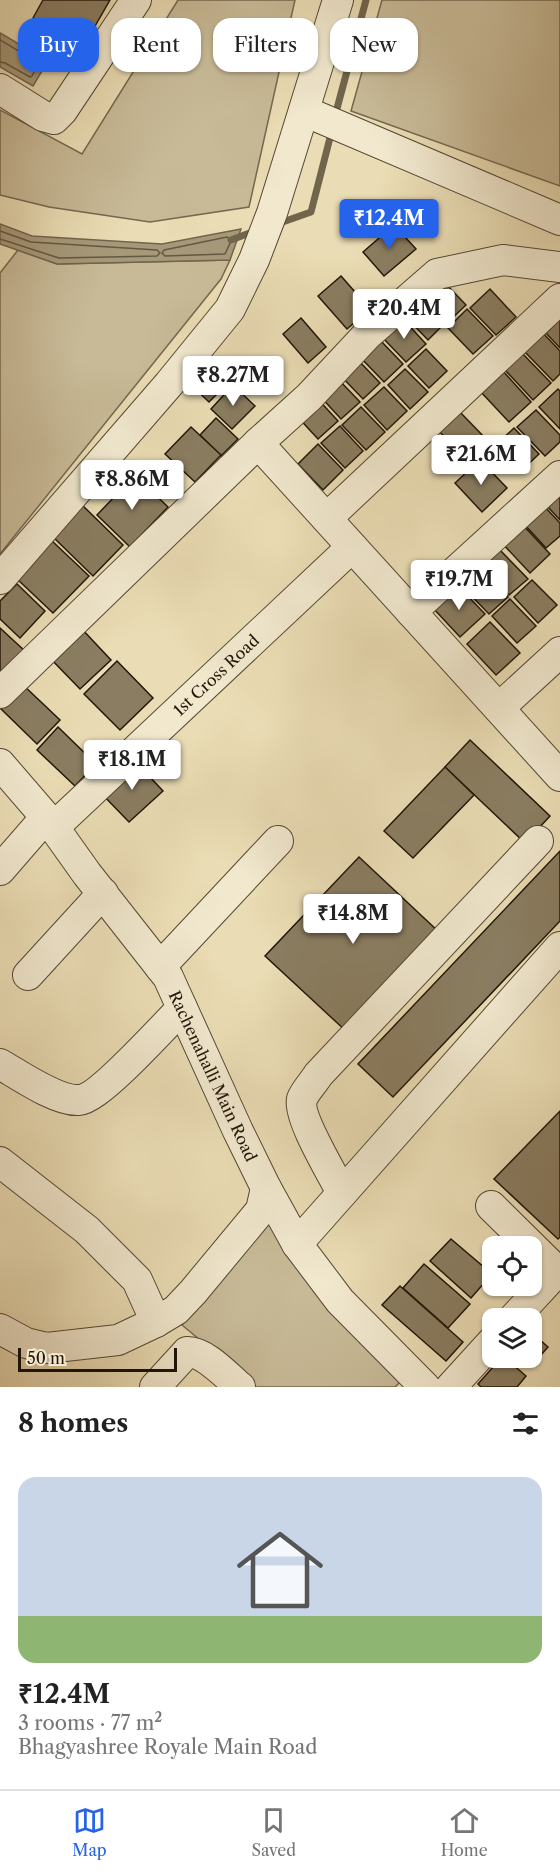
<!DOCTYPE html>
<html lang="en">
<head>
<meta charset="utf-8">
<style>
	body { margin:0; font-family:"Libre Caslon Text",serif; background:#f2f2f2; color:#222; height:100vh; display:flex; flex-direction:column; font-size:22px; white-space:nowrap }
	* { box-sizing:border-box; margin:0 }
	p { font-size:20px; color:#767676 }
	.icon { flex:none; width:33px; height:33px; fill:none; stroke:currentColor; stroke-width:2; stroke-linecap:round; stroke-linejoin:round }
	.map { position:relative; height:1387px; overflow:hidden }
	.drawer { display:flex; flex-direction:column; background:#fff; flex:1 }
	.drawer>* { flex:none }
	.hud { position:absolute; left:18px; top:18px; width:525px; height:54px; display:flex; gap:12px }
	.controls { position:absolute; left:482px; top:1236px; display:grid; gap:12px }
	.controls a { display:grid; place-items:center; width:60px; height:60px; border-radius:12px; background:#fff; box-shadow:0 2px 4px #0004; font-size:30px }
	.scale { position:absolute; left:18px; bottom:15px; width:159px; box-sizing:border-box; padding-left:6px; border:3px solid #211608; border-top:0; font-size:16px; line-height:21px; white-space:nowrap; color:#211608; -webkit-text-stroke:4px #f1e8ce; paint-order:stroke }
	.price { position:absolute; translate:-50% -51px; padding:0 14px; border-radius:6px; background:#fff; color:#222; font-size:20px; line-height:39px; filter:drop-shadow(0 2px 3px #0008) }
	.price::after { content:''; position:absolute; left:50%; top:36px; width:18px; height:14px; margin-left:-9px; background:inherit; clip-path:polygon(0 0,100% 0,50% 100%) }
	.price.selected { background:#2563eb; color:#fff }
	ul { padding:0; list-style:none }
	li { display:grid; align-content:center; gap:12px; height:318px; padding:0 18px }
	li+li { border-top:2px solid #e0e0e0 }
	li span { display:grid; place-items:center; height:186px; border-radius:18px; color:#555 }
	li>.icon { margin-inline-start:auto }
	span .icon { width:108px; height:108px; fill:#fffc; stroke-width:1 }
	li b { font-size:26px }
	h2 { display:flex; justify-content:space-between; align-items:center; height:72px; padding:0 18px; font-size:26px }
	.chip { padding:0 21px; border-radius:18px; background:#fff; box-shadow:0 2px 4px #0004; font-size:21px; line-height:54px }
	.chip.selected { background:#2563eb; color:#fff }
	.dock { display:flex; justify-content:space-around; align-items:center; height:84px; border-top:2px solid #e0e0e0; background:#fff; font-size:16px; color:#767676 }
	.dock a { display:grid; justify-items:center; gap:3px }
	.dock .selected { color:#2563eb }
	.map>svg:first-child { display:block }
	.green { fill:#c8ba97; stroke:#746850; stroke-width:1.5 }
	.water { fill:#a6997a; stroke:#71654c; stroke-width:1.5 }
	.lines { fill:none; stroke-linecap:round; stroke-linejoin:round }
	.shore { stroke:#645841; stroke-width:1.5 }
	.stream { stroke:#71654c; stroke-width:7 }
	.building { fill:#8a7d61; stroke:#211608; stroke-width:1.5 }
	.minor-casing { stroke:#534833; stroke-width:32 }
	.minor { stroke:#f1e8ce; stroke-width:30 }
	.labels { text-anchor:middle; stroke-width:4.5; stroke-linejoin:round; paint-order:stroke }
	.street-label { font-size:16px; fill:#211608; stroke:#f1e8ce }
</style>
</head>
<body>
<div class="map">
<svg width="560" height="1387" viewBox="0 0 560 1387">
	<rect width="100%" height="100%" fill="#eadcb4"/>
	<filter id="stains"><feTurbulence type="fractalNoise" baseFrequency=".00333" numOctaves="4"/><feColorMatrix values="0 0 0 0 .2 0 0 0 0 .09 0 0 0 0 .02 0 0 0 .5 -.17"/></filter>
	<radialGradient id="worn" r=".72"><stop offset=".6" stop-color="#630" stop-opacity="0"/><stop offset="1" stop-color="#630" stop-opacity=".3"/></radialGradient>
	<!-- green -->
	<g class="green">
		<path d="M178,0H295L249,207L150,222L49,207L0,195V110L82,154Z"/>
		<path d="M382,0H560V186L351,111Z"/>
		<path d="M18,250L57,264L230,260L221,279L0,554V273Z"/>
		<path d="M267,1217L403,1379L395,1387H256L182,1325Z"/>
	</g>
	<!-- water -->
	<g class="water">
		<path d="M0,33L48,61L33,86L0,67Z"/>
		<path d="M0,224L32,236L162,244L241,229L230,260L57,264L0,244Z"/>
	</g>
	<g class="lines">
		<!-- shore -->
		<g class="shore">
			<path d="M0,40L37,62L38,64L32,76L30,77L5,63L0,62"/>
			<path d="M0,231L31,242L157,250L160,253L157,256L59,258L0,239"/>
			<path d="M227,237L231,241L225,254L165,256L162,253L164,250Z"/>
		</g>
		<!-- stream -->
		<g class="stream">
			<path d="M335,116L366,0"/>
			<path d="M277,224L311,212L332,130"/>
			<path d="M231,240L255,231"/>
		</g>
	</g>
	<!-- building -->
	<g class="building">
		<path d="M43,0H110L83,47L33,18Z"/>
		<path d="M394,225L416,249L384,276L363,252Z"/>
		<path d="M341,276L370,309L347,329L318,296Z"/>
		<path d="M443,281L466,305L447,323L423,299Z"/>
		<path d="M490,289L516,317L496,335L470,308Z"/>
		<path d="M420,300L443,325L428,340L404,315Z"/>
		<path d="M467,309L493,336L473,354L448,328Z"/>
		<path d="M301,318L326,347L308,363L283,334Z"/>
		<path d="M402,318L426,344L406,362L382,337Z"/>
		<path d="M560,319V348L546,333Z"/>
		<path d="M543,333L560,351V374L553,381L524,351Z"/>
		<path d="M379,339L403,364L384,382L360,357Z"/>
		<path d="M426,349L447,371L429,388L408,366Z"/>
		<path d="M522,353L551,383L533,400L505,370Z"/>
		<path d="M199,357L227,384L209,402L181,375Z"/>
		<path d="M357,359L380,383L363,399L340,375Z"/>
		<path d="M405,369L428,392L410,409L388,385Z"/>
		<path d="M502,370L531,402L509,422L480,391Z"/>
		<path d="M337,378L360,402L341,419L319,395Z"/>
		<path d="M233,385L255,406L232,429L211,409Z"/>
		<path d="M384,387L407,411L387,430L364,405Z"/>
		<path d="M558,389L560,391V429L539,407Z"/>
		<path d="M315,396L338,421L318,439L295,414Z"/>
		<path d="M361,407L385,432L366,450L342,425Z"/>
		<path d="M458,410L488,441L467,461L437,429Z"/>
		<path d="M536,410L560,435V442L545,456L517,427Z"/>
		<path d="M216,418L238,439L221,456L200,435Z"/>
		<path d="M340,426L363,451L345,468L321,443Z"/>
		<path d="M191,427L221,455L195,482L165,454Z"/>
		<path d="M514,428L539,454L519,473L495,446Z"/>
		<path d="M318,444L343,470L323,490L298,464Z"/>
		<path d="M480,460L507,488L482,512L455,483Z"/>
		<path d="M135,475L168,507L130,547L97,515Z"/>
		<path d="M560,495V520L547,506Z"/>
		<path d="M80,503L123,545L93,576L50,534Z"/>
		<path d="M544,506L560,523V536L546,548L524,524Z"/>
		<path d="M521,523L550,554L530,573L501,542Z"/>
		<path d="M51,540L89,576L53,613L15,577Z"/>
		<path d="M499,549L528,579L509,595L481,565Z"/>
		<path d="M479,566L508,597L489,614L460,584Z"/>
		<path d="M532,580L557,605L538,623L514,597Z"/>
		<path d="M17,584L45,611L20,638L0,619V601Z"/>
		<path d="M457,585L485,614L460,637L433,608Z"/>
		<path d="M510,599L536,626L517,643L492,616Z"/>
		<path d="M490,622L520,653L496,675L467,644Z"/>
		<path d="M80,627L111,660L80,689L49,657Z"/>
		<path d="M0,628L26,652L0,679Z"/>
		<path d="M117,661L153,698L120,730L84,694Z"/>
		<path d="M21,683L60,720L37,744L0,708V705Z"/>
		<path d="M58,727L96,764L75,786L37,750Z"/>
		<path d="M470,740L550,816L525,843L445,767Z"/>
		<path d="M134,760L163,791L129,822L100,792Z"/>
		<path d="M445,767L474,795L413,858L384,831Z"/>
		<path d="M560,851V921L393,1097L358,1064Z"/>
		<path d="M359,857L440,933L347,1032L265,956Z"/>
		<path d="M560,1111V1237L558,1239L494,1179Z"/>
		<path d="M451,1239L492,1274L471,1298L430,1261Z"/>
		<path d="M424,1264L470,1304L448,1328L403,1288Z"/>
		<path d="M400,1286L463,1342L446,1361L382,1305Z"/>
		<path d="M531,1332L548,1347L533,1364L525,1358H531Z"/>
		<path d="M501,1358H505L526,1376L517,1387H481L478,1384Z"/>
	</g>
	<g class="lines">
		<defs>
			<g id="minor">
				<path d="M0,89L43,116L54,119L62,111L136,0"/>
				<path d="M304,111L560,220"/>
				<path d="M258,443L560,776"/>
				<path d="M327,518L560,299"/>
				<path d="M0,579L169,384L230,309L254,260L272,213L338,0"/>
				<path d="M411,612L560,476"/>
				<path d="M0,693L258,443L309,397L367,335L437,274L503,260L560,267"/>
				<path d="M499,708L560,652"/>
				<path d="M0,764L50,822L87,874L168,977L238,1131L266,1188L297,1244L340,1301L425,1387"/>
				<path d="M54,827L352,547"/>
				<path d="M0,870L46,817"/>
				<path d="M160,967L278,841"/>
				<path d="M28,975L103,893"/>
				<path d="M0,1064C19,1075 58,1102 79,1100C99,1099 165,1025 182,1008"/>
				<path d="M0,1162L87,1230L137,1280L156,1322"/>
				<path d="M342,1193C333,1175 297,1116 302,1099C305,1091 314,1082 318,1075L538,841"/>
				<path d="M491,1206L557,1271"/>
				<path d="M297,1244L560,947"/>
				<path d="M514,1318L560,1268"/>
				<path d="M0,1329L26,1343L47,1348L118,1340L156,1322L176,1310L193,1292L261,1210L266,1188"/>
				<path d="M155,1387L187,1352C204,1351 227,1376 240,1387"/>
				<path d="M451,1387L492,1342"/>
			</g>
		</defs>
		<!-- minor casing -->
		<use href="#minor" class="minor-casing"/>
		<!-- minor -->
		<use href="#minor" class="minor"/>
	</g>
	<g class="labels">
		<!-- street labels -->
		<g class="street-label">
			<text transform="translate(216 675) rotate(-43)" y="6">1st Cross Road</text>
			<text transform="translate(213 1076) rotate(65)" y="6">Rachenahalli Main Road</text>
		</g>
	</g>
	<rect width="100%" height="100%" filter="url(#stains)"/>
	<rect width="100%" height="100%" fill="url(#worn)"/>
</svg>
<div class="controls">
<a><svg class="icon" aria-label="locate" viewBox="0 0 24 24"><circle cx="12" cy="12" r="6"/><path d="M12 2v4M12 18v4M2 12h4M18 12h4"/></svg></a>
<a><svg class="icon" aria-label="layers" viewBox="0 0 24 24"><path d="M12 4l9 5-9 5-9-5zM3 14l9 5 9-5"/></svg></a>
</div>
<div class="scale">50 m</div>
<b class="price selected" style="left:389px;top:250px">₹12.4M</b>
<b class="price" style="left:404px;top:340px">₹20.4M</b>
<b class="price" style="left:233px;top:407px">₹8.27M</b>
<b class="price" style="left:481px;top:486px">₹21.6M</b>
<b class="price" style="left:132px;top:511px">₹8.86M</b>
<b class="price" style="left:459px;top:611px">₹19.7M</b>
<b class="price" style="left:132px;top:791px">₹18.1M</b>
<b class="price" style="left:353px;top:945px">₹14.8M</b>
<div class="hud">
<a class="chip selected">Buy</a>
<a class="chip">Rent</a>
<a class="chip">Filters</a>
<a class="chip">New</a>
</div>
</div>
<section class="drawer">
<h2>8 homes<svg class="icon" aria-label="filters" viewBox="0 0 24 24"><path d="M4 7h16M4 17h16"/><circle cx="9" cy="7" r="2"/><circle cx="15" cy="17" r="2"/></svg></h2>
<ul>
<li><span style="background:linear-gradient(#c9d6e8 75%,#8fb573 0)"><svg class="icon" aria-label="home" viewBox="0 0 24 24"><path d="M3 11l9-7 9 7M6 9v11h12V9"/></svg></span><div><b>₹12.4M</b><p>3 rooms · 77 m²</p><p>Bhagyashree Royale Main Road</p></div></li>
</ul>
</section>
<nav class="dock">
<a class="selected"><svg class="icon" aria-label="map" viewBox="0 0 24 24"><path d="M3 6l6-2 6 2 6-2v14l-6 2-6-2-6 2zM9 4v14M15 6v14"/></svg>Map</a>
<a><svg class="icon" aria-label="saved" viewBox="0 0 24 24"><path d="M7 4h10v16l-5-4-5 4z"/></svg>Saved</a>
<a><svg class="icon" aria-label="home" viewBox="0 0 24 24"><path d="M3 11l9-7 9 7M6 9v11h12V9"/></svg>Home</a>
</nav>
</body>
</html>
